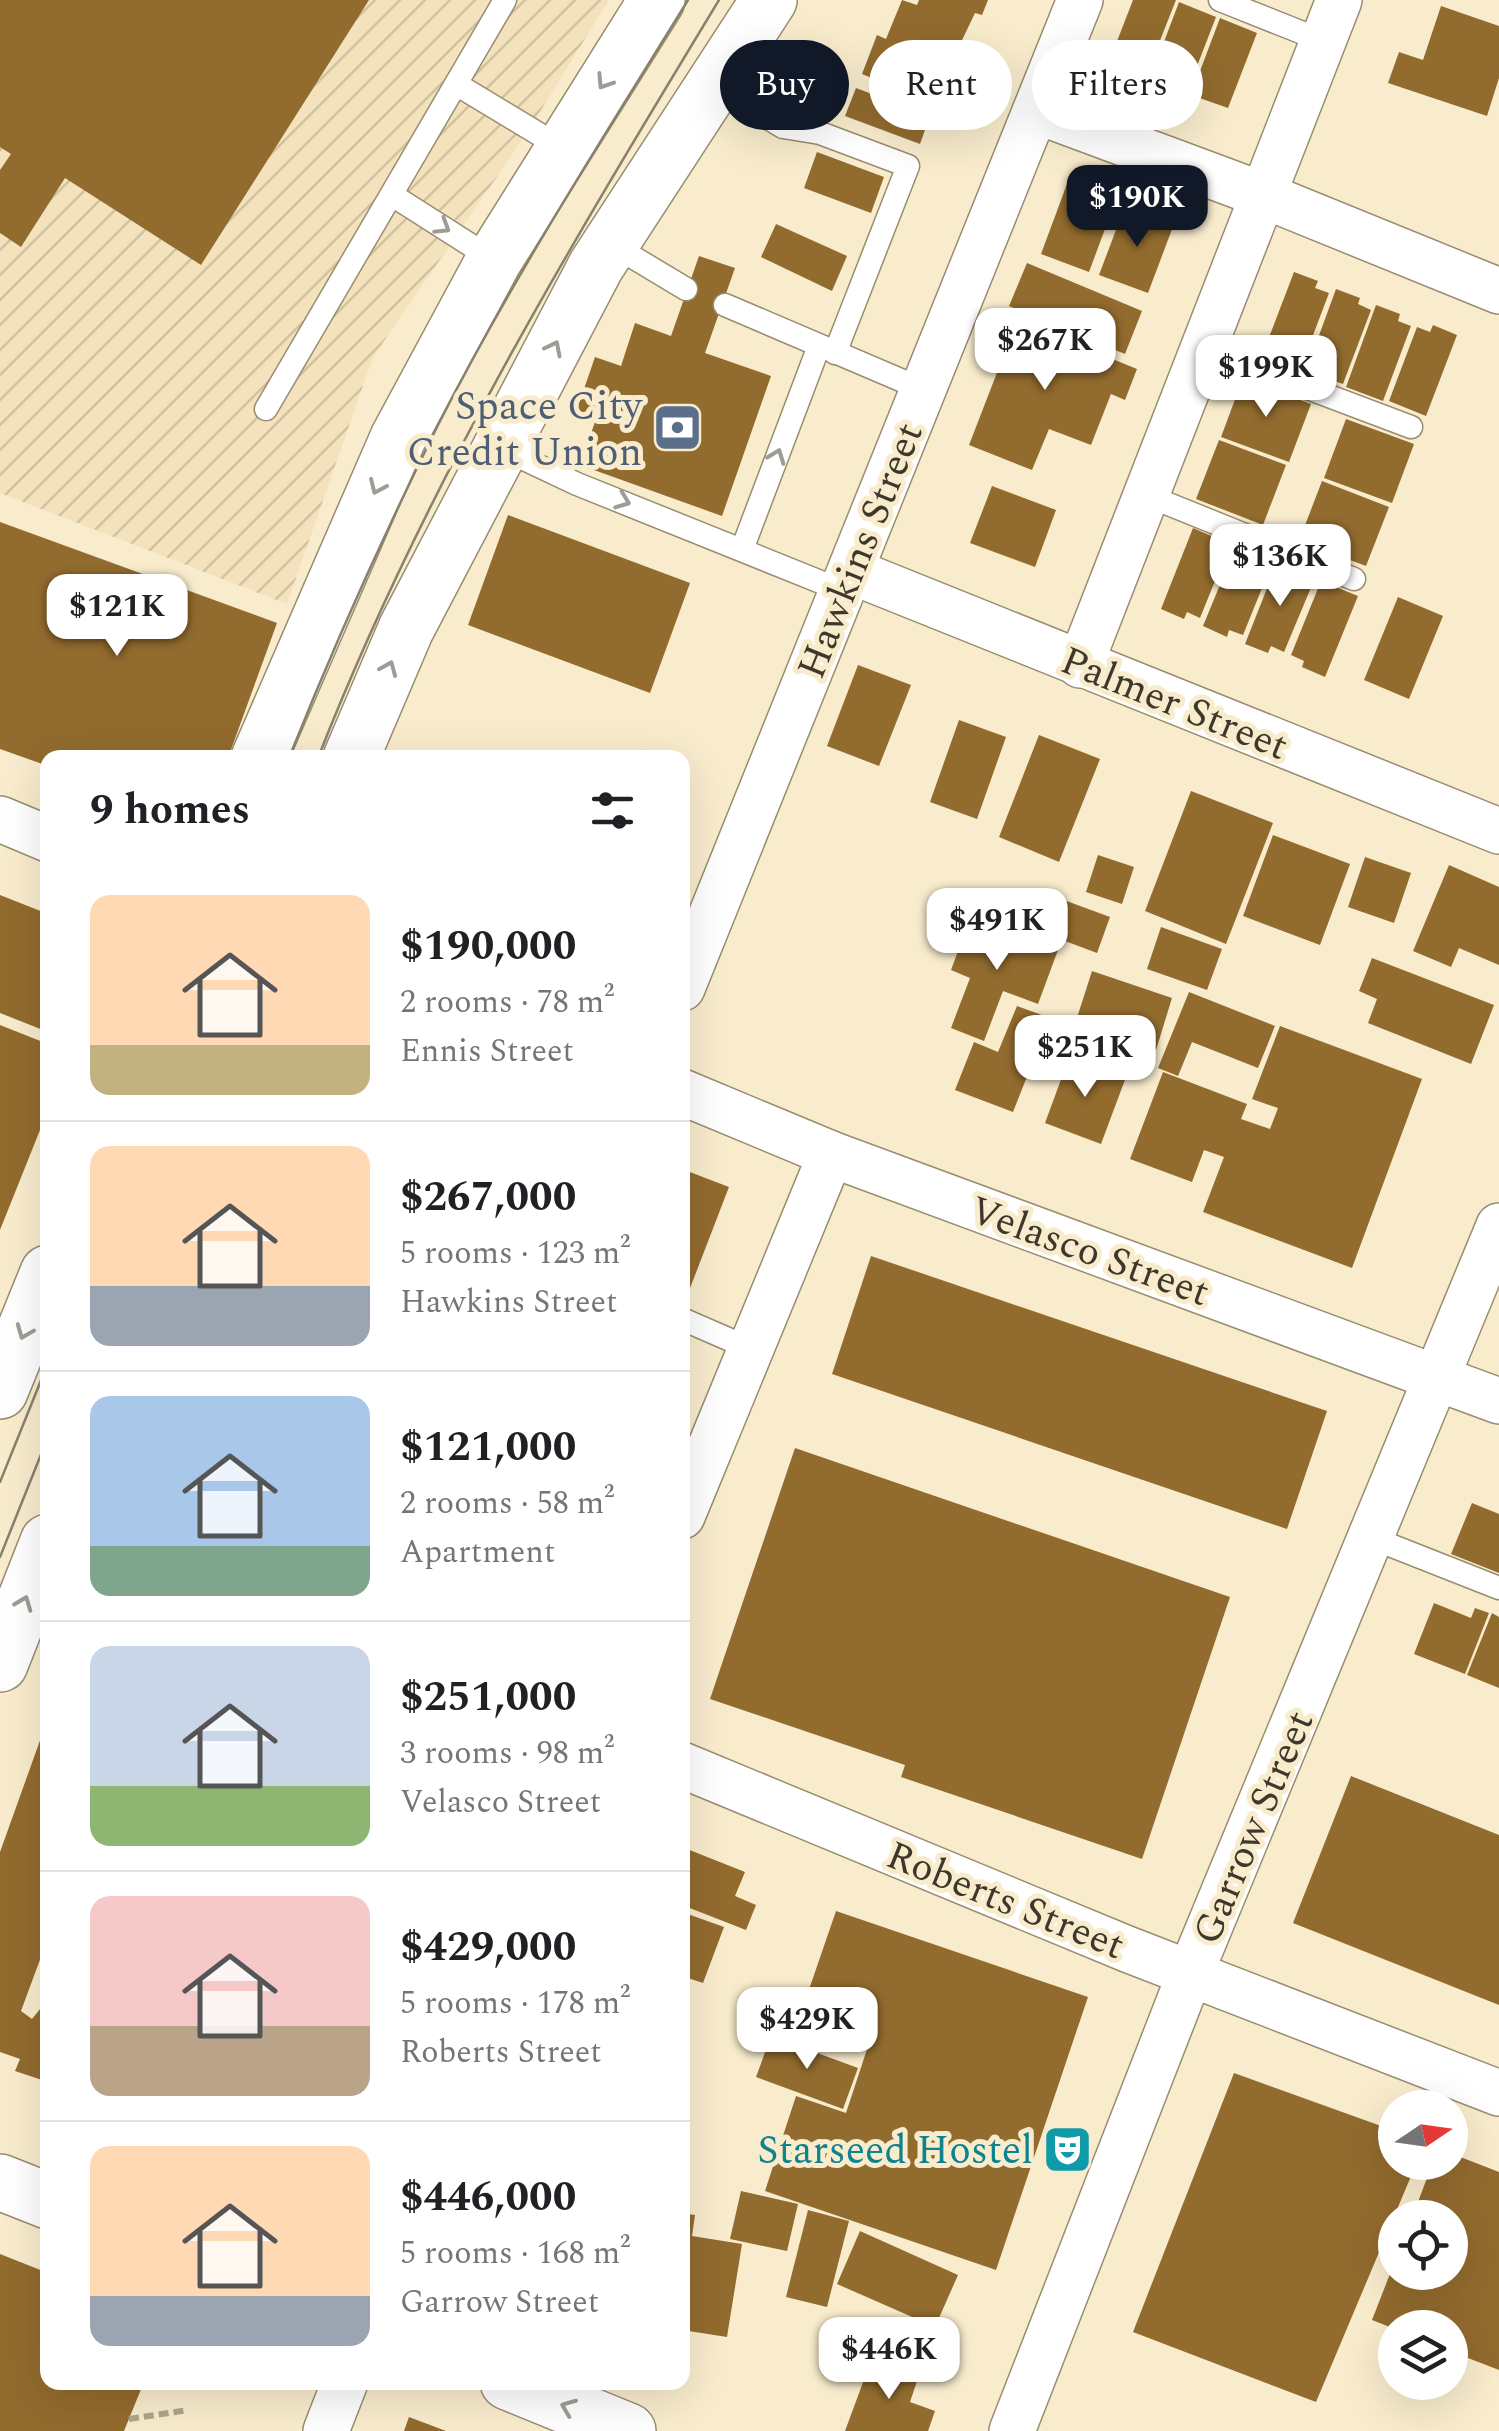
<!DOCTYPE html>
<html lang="en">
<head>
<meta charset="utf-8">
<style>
	body { margin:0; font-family:Spectral,serif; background:#f2f2f2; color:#202124; height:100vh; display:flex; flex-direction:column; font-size:38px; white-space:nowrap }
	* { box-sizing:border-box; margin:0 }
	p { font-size:32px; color:#757577 }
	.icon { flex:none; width:55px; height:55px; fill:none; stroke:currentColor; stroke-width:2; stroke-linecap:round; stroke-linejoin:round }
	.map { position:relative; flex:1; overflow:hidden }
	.details { position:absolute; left:40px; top:750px; width:650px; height:1640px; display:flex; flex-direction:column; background:#fff; border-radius:20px; box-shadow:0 10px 40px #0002 }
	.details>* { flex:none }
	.hud { position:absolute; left:720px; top:40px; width:628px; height:90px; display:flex; gap:20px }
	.needle { width:65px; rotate:77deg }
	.tools { position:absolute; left:1378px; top:2090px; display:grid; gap:20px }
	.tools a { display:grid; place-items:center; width:90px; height:90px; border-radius:50%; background:#fff; box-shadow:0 10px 40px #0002; font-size:50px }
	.price { position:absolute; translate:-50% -85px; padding:0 22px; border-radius:20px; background:#fff; color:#222; font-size:32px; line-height:65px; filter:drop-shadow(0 2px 5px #0008) }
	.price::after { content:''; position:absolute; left:50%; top:60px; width:30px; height:22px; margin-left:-15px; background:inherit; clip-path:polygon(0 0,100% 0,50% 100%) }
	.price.on { background:#111827; color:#fff }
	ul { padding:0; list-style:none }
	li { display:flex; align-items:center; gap:30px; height:250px; padding:0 50px }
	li+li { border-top:2px solid #e0e0e0 }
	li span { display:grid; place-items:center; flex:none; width:280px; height:200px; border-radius:20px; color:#555 }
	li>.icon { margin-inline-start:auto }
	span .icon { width:120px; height:120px; fill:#fffc; stroke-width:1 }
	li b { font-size:42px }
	h2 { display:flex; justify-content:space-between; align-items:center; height:120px; padding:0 50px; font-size:42px }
	.pill { padding:0 35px; border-radius:45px; background:#fff; box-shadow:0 10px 40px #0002; font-size:35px; line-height:90px }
	.pill.on { background:#111827; color:#fff }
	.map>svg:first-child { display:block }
	.industrial { fill:url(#industrial-furrows) }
	.building { fill:#926b2e }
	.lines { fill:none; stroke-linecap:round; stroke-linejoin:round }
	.lane-casing { stroke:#998d70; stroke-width:25 }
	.street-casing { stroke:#998d70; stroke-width:48 }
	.secondary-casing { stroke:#998d70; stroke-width:58 }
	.path { stroke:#afa48d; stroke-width:6; stroke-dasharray:10 5; stroke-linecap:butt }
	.lane { stroke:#fff; stroke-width:22 }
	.street { stroke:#fff; stroke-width:45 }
	.secondary { stroke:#fff; stroke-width:55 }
	.tram { stroke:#8a816d; stroke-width:2.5 }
	.oneway { stroke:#9e9c96 }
	.labels { text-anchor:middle; stroke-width:10; stroke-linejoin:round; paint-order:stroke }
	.service-label { font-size:40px; fill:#4e5e75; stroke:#f9eccd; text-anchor:end }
	.street-label { font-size:40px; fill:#3e382c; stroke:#f9eccd }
	.culture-label { font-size:40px; fill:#0d838f; stroke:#f9eccd; text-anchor:end }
</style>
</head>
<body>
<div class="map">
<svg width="1499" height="2431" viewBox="0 0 1499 2431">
	<defs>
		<pattern id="industrial-furrows" width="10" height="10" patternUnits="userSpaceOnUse" patternTransform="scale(2.5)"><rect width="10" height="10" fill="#f3e2bc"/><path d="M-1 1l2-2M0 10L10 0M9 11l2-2" fill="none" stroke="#d1c3a2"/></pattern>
	</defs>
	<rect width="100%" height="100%" fill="#f9eccd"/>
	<!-- industrial -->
	<path class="industrial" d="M0,0H609L527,133L373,357L287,604L0,493Z"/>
	<!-- building -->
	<g class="building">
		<path d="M0,0H369L201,265L65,178L21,247L0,233V170L11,154L0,147Z"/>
		<path d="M902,0L917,5L919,0H988L982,15L975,13L932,103L862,74L877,35L886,39Z"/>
		<path d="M1133,0H1176L1146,76L1109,62Z"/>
		<path d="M1179,2L1216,17L1187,92L1150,79Z"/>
		<path d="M1441,6L1499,26V78L1487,116L1388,83L1399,52L1423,60Z"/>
		<path d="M1220,18L1257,33L1228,108L1191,95Z"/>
		<path d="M856,88L930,116L920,144L845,116Z"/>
		<path d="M817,152L884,177L871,213L804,188Z"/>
		<path d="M1067,184L1115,202L1089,272L1041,254Z"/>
		<path d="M1125,206L1174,224L1148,293L1099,275Z"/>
		<path d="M776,224L847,256L832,291L761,257Z"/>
		<path d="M699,256L735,268L705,353L771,376L722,516L580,465L596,419L576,412L595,357L621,366L635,323L671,336Z"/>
		<path d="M1027,263L1142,311L1125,354L1009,306Z"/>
		<path d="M1294,272L1318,281L1315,288L1329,293L1301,367L1263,353Z"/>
		<path d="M1336,289L1360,298L1358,304L1371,310L1343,384L1306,371Z"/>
		<path d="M1376,305L1400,314L1398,321L1411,326L1383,401L1346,387Z"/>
		<path d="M1004,315L1137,369L1125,400L1111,394L1091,445L1049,429L1032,470L969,445L1005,352L991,346Z"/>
		<path d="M1433,325L1457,335L1426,416L1389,401L1417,327L1430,332Z"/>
		<path d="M1243,378L1311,404L1289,462L1221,437Z"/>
		<path d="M1346,419L1414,444L1392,503L1324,478Z"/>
		<path d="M1219,440L1286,465L1263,525L1196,499Z"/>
		<path d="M1322,481L1389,507L1366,566L1299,541Z"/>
		<path d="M992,486L1056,510L1035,567L970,543Z"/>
		<path d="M508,515L690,583L650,693L468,625Z"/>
		<path d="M0,522L277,623L228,758H48V766L0,749Z"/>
		<path d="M1193,528L1230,544L1200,618L1187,612L1184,619L1161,609Z"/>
		<path d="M1236,546L1273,561L1243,635L1229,630L1227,637L1203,626Z"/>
		<path d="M1277,563L1315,578L1284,652L1271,646L1268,653L1245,644Z"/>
		<path d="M1321,581L1358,596L1325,677L1302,667L1304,661L1291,655Z"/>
		<path d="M1398,597L1443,616L1409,699L1364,680Z"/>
		<path d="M858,665L911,685L879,766L827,746Z"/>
		<path d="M959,720L1006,737L977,819L930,802Z"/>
		<path d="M1039,735L1100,759L1059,862L999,837Z"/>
		<path d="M1191,791L1273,823L1226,944L1145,911Z"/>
		<path d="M1273,835L1350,864L1320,945L1243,916Z"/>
		<path d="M1098,855L1134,867L1122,904L1086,892Z"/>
		<path d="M1365,857L1411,873L1394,923L1348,907Z"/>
		<path d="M1449,865L1499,887V965L1459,948L1451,967L1413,951Z"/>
		<path d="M0,895L48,914V1032L0,1013Z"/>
		<path d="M1053,896L1110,917L1097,953L1041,932Z"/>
		<path d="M971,916L1058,950L1038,1004L1003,991L984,1041L951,1028L970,978L951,970Z"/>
		<path d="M1161,927L1222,949L1207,990L1147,969Z"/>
		<path d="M1372,958L1494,1005L1471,1064L1368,1023L1377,999L1359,991Z"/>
		<path d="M1092,971L1172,998L1156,1050L1075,1024Z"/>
		<path d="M1189,992L1275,1026L1258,1068L1192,1042L1178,1076L1158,1068Z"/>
		<path d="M1017,1006L1050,1018L1013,1112L955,1090L974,1042L998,1052Z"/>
		<path d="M0,1025L48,1044V1110L0,1230Z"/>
		<path d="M1280,1026L1422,1079L1352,1268L1203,1212L1224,1157L1204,1150L1192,1182L1130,1159L1163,1072L1247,1104L1241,1119L1270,1129L1278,1108L1252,1099Z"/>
		<path d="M1070,1055L1126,1077L1101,1144L1045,1123Z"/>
		<path d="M682,1169L729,1187L687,1296L682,1295Z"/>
		<path d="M871,1256L1327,1411L1287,1529L832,1374Z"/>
		<path d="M795,1448L1230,1597L1142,1859L901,1777L905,1765L710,1699Z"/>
		<path d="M1472,1503L1499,1514V1573L1451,1554Z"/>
		<path d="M1434,1603L1471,1618L1475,1608L1489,1613L1465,1674L1414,1654Z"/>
		<path d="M1492,1613L1499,1617V1688L1467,1675Z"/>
		<path d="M47,1721L48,1938L21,2011L32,2019L48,1999V2082L15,2071L20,2059L0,2052V1852Z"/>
		<path d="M1351,1776L1499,1835V2005L1293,1923Z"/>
		<path d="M682,1847L745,1872L735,1896L756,1905L746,1930L682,1905Z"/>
		<path d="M836,1911L1088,1997L996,2270L765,2191L796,2096L846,2113L873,2031L803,2007Z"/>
		<path d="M682,1912L724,1927L703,1983L682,1976Z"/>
		<path d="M771,2036L858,2068L843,2109L756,2077Z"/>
		<path d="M1234,2073L1395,2131V2162H1417L1316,2402L1133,2332Z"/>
		<path d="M1450,2153L1499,2172V2370L1450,2351V2328L1395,2329L1372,2320L1395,2261V2272H1450V2218H1412L1433,2162H1450Z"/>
		<path d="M741,2191L798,2204L787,2251L730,2239Z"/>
		<path d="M808,2210L849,2221L827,2307L786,2297Z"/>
		<path d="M682,2213L695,2215L692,2236L742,2244L727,2337L682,2330L687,2253H682Z"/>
		<path d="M860,2231L958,2275L935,2327L837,2284Z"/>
		<path d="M0,2254L48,2273V2382H144L124,2431H0Z"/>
		<path d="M872,2358L919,2375L910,2402L935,2411L928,2431H845Z"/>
		<path d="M409,2417L446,2431H404Z"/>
	</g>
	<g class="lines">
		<defs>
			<g id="lane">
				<path d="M1220,0L1323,41"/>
				<path d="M456,84L562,148"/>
				<path d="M714,86L783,127L820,133L908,166L835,353"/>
				<path d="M392,195L494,260"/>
				<path d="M611,244L686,289"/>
				<path d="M725,305L924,390"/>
				<path d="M1204,349L1411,427"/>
				<path d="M266,409L505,0"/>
				<path d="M501,448L577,484L843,591"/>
				<path d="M1146,495L1354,579"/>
				<path d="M743,547L819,346"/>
				<path d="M682,1319L751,1349"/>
				<path d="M1372,1538L1499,1588"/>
			</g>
			<g id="street">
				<path d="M1037,111L1263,195L1499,291"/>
				<path d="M851,571L1499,831"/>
				<path d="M1080,665L1339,0"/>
				<path d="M0,819L48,839"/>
				<path d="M682,988L1080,0"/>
				<path d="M682,1092L831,1154L1499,1401"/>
				<path d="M682,1516L831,1154"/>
				<path d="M682,1765L1127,1949L1499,2093"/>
				<path d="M326,2431L345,2382"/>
				<path d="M1012,2431L1190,1974L1499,1226"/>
			</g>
			<g id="secondary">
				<path d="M259,758L398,438L494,260L657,0"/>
				<path d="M351,758L406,629L596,266L769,0"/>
				<path d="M0,1391L48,1273"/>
				<path d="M0,1664L48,1542"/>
				<path d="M0,2182L48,2201"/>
				<path d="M508,2382L628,2431"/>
			</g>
		</defs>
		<!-- lane casing -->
		<use href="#lane" class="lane-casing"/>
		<!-- street casing -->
		<use href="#street" class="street-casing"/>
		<!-- secondary casing -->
		<use href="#secondary" class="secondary-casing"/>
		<!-- path -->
		<path class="path" d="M129,2419L188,2410"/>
		<!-- lane -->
		<use href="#lane" class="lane"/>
		<!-- street -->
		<use href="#street" class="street"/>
		<!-- secondary -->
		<use href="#secondary" class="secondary"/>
		<!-- tram -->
		<g class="tram">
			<path d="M289,758C334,645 384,534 438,425C512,279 602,140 688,0"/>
			<path d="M318,758C423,489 570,246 719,0"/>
			<path d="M0,1482L48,1363"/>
			<path d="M0,1557L48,1437"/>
		</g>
	</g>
	<!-- one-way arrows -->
	<defs><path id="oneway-chevron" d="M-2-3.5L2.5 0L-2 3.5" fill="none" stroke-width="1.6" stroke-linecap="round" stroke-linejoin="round" transform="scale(2.5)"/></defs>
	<g class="oneway">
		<use href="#oneway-chevron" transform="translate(604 82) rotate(123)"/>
		<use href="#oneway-chevron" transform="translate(443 227) rotate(32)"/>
		<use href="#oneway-chevron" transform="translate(554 348) rotate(-63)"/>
		<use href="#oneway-chevron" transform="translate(777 456) rotate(-69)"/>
		<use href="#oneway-chevron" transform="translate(377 487) rotate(114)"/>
		<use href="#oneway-chevron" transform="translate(623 501) rotate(21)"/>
		<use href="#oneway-chevron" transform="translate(389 668) rotate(-67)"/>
		<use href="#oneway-chevron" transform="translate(24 1332) rotate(112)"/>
		<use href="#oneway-chevron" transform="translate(24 1603) rotate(-69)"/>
		<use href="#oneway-chevron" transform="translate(568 2407) rotate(-158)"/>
	</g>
	<!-- icons -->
	<defs>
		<symbol id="bank-square" viewBox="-11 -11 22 22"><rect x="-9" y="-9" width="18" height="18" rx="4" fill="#5c6f8a" stroke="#f9eccd"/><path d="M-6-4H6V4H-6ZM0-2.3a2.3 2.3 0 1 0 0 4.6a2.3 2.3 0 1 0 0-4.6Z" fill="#fff"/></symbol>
		<symbol id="theatre-square" viewBox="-11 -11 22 22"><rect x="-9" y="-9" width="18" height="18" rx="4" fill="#0f9aa8" stroke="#f9eccd"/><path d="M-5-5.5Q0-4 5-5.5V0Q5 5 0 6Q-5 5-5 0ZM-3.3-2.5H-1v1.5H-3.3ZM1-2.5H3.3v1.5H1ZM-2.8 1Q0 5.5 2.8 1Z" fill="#fff"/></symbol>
	</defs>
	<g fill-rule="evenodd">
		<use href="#bank-square" x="650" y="400" width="55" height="55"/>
		<use href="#theatre-square" x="1040" y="2122" width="55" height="55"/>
	</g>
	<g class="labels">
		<!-- service labels -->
		<g class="service-label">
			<text x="642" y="419">Space City<tspan x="642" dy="46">Credit Union</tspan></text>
		</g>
		<!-- street labels -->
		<g class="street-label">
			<text transform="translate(859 550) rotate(-68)" y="14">Hawkins Street</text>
			<text transform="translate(1175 702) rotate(22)" y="14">Palmer Street</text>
			<text transform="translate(1090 1250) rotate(20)" y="14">Velasco Street</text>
			<text transform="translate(1252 1827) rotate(-67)" y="14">Garrow Street</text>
			<text transform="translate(1006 1899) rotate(22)" y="14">Roberts Street</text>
		</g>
		<!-- culture labels -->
		<g class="culture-label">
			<text x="1033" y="2163">Starseed Hostel</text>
		</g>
	</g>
</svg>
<div class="tools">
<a><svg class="needle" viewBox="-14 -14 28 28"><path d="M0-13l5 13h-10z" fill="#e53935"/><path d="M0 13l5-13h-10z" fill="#757577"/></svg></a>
<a><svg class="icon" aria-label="locate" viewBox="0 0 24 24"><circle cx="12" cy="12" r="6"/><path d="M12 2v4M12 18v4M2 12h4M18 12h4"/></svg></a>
<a><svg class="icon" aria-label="layers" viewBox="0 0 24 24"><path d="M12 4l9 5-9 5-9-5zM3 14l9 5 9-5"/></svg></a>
</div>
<b class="price on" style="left:1137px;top:250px">$190K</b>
<b class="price" style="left:1045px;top:393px">$267K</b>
<b class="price" style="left:1266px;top:420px">$199K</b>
<b class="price" style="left:1280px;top:609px">$136K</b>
<b class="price" style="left:117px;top:659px">$121K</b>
<b class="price" style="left:997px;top:973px">$491K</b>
<b class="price" style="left:1085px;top:1100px">$251K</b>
<b class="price" style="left:807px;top:2072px">$429K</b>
<b class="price" style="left:889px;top:2402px">$446K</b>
<div class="hud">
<a class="pill on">Buy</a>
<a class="pill">Rent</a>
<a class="pill">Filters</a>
</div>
<section class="details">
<h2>9 homes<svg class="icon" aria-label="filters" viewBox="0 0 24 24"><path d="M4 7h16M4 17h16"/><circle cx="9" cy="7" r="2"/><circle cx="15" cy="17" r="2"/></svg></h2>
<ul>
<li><span style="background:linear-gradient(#ffd9b3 75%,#c2b280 0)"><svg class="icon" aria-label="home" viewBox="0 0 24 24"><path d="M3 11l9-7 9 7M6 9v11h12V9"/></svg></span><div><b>$190,000</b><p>2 rooms · 78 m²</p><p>Ennis Street</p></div></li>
<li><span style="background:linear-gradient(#ffd9b3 70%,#9aa5b1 0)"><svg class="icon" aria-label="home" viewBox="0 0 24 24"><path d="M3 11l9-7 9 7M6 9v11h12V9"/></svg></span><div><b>$267,000</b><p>5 rooms · 123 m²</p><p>Hawkins Street</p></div></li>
<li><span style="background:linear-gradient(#a9c7e8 75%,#7fa58c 0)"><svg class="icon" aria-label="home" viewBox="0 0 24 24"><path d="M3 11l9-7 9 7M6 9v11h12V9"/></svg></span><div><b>$121,000</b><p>2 rooms · 58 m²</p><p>Apartment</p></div></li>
<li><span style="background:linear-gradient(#c9d6e8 70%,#8fb573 0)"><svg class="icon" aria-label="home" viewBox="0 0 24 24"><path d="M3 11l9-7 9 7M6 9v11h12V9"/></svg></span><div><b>$251,000</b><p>3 rooms · 98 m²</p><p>Velasco Street</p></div></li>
<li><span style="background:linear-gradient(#f6c9c9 65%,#b9a48a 0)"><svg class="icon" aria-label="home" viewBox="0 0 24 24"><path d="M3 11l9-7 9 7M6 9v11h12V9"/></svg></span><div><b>$429,000</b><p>5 rooms · 178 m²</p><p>Roberts Street</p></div></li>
<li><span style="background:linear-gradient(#ffd9b3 75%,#9aa5b1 0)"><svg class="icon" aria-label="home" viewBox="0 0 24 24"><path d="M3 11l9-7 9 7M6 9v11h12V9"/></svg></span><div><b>$446,000</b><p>5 rooms · 168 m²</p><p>Garrow Street</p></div></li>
</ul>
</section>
</div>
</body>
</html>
